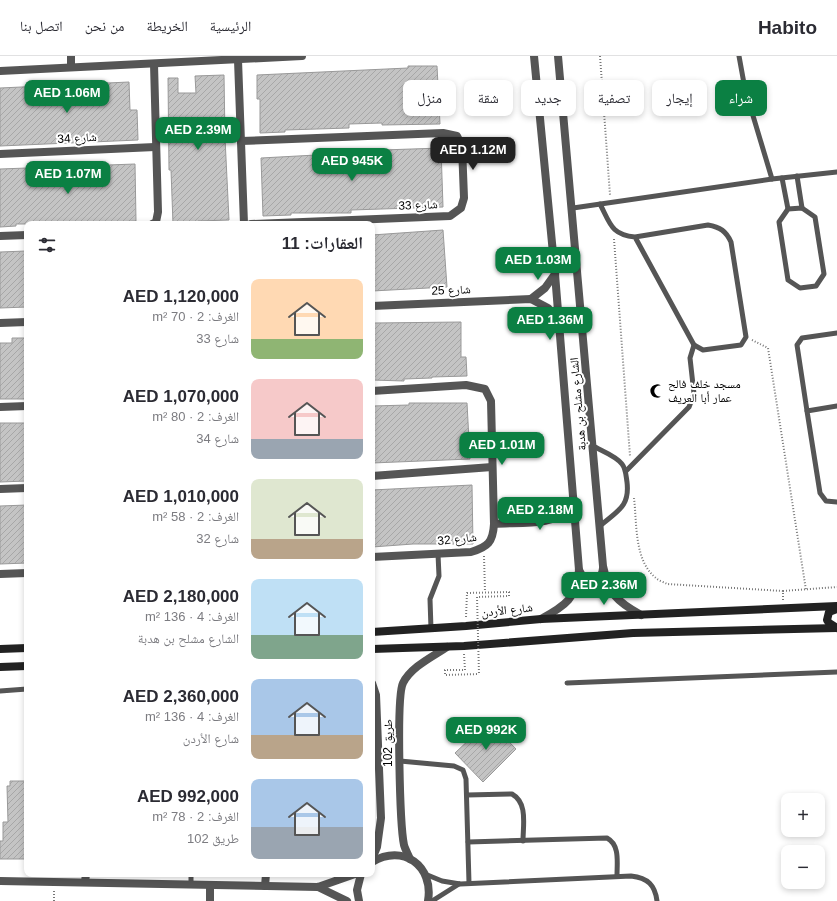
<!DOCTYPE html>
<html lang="ar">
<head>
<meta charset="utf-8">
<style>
	body { margin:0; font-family:Helvetica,"Noto Naskh Arabic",sans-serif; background:#f2f2f3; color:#2b2b33; direction:rtl; height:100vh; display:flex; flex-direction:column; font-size:15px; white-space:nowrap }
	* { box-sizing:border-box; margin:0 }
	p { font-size:13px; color:#7c7c81 }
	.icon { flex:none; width:22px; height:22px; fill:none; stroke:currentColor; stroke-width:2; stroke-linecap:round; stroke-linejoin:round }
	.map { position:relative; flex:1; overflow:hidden; direction:ltr }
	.panel { position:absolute; left:24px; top:165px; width:351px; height:656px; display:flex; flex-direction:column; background:#fff; border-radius:8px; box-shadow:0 2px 6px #0003; direction:rtl }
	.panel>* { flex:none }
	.hud { position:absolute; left:387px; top:24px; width:380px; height:36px; direction:rtl; display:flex; gap:8px }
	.buttons { position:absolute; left:781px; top:737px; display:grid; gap:8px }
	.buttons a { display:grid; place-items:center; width:44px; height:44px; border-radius:8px; background:#fff; box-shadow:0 2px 6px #0003; font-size:20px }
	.price { position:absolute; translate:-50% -34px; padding:0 9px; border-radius:8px; background:#0b8043; color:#fff; font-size:13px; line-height:26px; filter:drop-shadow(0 1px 2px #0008) }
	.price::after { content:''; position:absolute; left:50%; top:24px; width:12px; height:9px; margin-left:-6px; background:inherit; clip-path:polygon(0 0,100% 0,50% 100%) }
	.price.on { background:#222; color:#fff }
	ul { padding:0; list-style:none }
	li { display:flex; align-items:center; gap:12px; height:100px; padding:0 12px }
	li span { display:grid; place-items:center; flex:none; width:112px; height:80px; border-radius:8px; color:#555 }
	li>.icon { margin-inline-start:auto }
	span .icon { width:48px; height:48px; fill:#fffc; stroke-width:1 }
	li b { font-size:17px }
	h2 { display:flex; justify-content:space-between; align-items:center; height:48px; padding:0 12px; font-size:17px }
	.chip { padding:0 14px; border-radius:8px; background:#fff; box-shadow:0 2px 6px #0003; font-size:14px; line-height:36px }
	.chip.on { background:#0b8043; color:#fff }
	header { display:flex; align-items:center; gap:24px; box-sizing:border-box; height:56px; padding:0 20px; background:#fff; border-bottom:1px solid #e1e1e2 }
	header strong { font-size:19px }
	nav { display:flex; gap:22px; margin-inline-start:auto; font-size:14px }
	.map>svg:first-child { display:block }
	.building { fill:url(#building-hatch); stroke:#999 }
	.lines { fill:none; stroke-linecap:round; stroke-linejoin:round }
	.path { stroke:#777; stroke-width:2; stroke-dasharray:1 2; stroke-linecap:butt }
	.service { stroke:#555; stroke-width:5 }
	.minor { stroke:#555; stroke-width:8 }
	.tertiary { stroke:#555; stroke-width:8 }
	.secondary { stroke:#222; stroke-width:8 }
	.path-bridge { stroke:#777; stroke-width:2; stroke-dasharray:1 2; stroke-linecap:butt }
	.labels { text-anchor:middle; stroke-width:4; stroke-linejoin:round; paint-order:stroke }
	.street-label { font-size:12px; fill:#000; stroke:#fff }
	.poi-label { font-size:12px; fill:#000; stroke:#fff; text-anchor:start }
</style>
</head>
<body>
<header>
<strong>Habito</strong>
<nav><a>الرئيسية</a><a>الخريطة</a><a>من نحن</a><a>اتصل بنا</a></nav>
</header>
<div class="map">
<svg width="837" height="845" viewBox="0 0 837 845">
	<defs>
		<pattern id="building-hatch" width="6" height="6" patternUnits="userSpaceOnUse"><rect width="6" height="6" fill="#c4c4c4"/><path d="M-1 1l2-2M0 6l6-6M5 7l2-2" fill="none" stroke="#a7a7a7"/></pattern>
	</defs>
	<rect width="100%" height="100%" fill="#fff"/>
	<!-- building -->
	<g class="building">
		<path d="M408,10H437L440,68L382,69V67L349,68V72L285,74V76L260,77V43H257V19L408,12Z"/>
		<path d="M224,19L225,82L229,164L198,165V168H173L171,114H169L168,22H178V37H196L195,20Z"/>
		<path d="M129,26L130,54H137L138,84L0,90V32Z"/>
		<path d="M441,92L443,151L351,154V157H291V159L263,160L261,102L353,97V95Z"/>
		<path d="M135,108L136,165L78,168H16V170L0,171V113Z"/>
		<path d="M443,174L447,231L372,235V179Z"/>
		<path d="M26,195L27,251L0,252V196Z"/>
		<path d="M461,266V301H466L467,320L432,321V322L404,323V325L372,324V275H374V267Z"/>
		<path d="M12,282H27V343H0V287H12Z"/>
		<path d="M409,347H467L470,403L372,407V350L409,349Z"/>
		<path d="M0,367H27V425L0,426Z"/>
		<path d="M472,429L473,488H413L372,491V434Z"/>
		<path d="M27,449V507L0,508V450Z"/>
		<path d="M489,665L516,693L483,726L455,697Z"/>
		<path d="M10,725H27V803H0V785H3V766H8L7,730H10Z"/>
	</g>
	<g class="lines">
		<!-- path -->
		<g class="path">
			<path d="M600,0L610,139"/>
			<path d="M614,183L630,400"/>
			<path d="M752,284L768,292L806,534"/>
			<path d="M634,442C637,467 634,505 656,522C659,525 664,526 667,528L783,535V544"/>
			<path d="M484,500L485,536"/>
			<path d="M783,535L837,531"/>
			<path d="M466,561L467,537L509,536V540L477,541"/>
			<path d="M464,598L465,614H445V619L479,618"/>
			<path d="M54,845V834"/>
		</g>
		<!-- service -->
		<g class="service">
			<path d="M739,0L745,33L772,123"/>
			<path d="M797,120L802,152"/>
			<path d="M782,122L788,153"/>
			<path d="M600,148C610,167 611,179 635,181L694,289L703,294L741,289L746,281L731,186C726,175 720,171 708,169L635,181"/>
			<path d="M573,152L772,123L837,116"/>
			<path d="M802,152L815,161L824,218L816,230L800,232L788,224L779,166L788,153Z"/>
			<path d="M837,350L807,355L820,437L826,445L837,446"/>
			<path d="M807,355L797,289L802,282L837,277"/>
			<path d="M593,390C602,395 616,400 622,408C626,413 626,420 627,426C630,451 617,455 600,470"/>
			<path d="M626,415L689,351L694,338L690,302L694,289"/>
			<path d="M431,573L430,543L439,520L438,498"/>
			<path d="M567,627L837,616"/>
			<path d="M0,635L27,633"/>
			<path d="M400,705L454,710L463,714L466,723L469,827"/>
			<path d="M467,739L512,738C528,747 523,769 523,785"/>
			<path d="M468,786L607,782C620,789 617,806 617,819"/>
			<path d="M425,818L442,825L460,828L631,820C648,822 655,829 657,845"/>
			<path d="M191,829V818"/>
			<path d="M432,845L459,828"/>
		</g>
		<!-- minor -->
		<g class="minor">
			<path d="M71,0V11"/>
			<path d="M238,4L244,168"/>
			<path d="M0,15L302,0"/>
			<path d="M241,85L443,77L457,80L462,90L464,142L461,152L450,160L251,168"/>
			<path d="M0,98L155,91"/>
			<path d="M152,168L156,166L158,156L154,8"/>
			<path d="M0,180L27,179"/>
			<path d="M372,335L466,329L485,333L491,345L494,468C493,486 488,491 471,496L372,501"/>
			<path d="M0,351L27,350"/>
			<path d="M372,420L492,411"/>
			<path d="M0,433L27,432"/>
			<path d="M494,468C521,466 553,470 575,452"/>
			<path d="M0,518L27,517"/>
			<path d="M85,826L86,818"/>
			<path d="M265,830L266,818"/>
			<path d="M210,845V830"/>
		</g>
		<!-- tertiary -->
		<g class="tertiary">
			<path d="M534,0L555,218L579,514C577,542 565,550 541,563"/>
			<path d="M558,0L603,510C609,538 616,545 641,559"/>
			<path d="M538,41L541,34L549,31L557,33L561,40"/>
			<path d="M531,243L545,232L555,218"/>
			<path d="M372,250L531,243L548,252L558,265"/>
			<path d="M0,267L27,266"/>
			<path d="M579,514C584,527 602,528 603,512"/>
			<path d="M372,627L376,639L381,762L377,791L372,803"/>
			<path d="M410,803C408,798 405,793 404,789C400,770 396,641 403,627C411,611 432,601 447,591"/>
			<path d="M372,806C403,787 434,810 428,845"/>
			<path d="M0,825L318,831L355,818"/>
			<path d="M318,831L347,845"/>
			<path d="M359,845L357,834L361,818"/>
		</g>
		<!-- secondary -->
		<g class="secondary">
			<path d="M837,553L829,556L827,564L829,567L837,572"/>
			<path d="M372,576L466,570L541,563L837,550"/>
			<path d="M0,593L27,592"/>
			<path d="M372,593L464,590L633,577L837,572"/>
			<path d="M0,611L27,610"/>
		</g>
		<!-- path-bridge -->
		<path class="path-bridge" d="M477,541L479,618"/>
	</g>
	<!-- icons -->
	<defs>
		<symbol id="mosque-bare" viewBox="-9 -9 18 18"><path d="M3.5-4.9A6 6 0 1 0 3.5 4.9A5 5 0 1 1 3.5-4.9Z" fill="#000" stroke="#fff" stroke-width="2.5" paint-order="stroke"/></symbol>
	</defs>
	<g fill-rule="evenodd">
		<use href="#mosque-bare" x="647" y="325" width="20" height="20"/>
	</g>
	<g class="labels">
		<!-- street labels -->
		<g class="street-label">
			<text transform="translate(77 82) rotate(-3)" y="4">شارع 34</text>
			<text transform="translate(418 149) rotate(-2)" y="4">شارع 33</text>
			<text transform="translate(451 234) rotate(-2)" y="4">شارع 25</text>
			<text transform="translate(578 348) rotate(-95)" y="4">الشارع مشلح بن هدبة</text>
			<text transform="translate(457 483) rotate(-6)" y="4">شارع 32</text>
			<text transform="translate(507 554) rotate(-6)" y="4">شارع الأردن</text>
			<text transform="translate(388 687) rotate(-90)" y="4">طريق 102</text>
		</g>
		<!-- poi labels -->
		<g class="poi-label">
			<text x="668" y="332">مسجد خلف فالح<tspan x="668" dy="14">عمار أبا العريف</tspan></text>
		</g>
	</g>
</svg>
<div class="buttons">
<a>+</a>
<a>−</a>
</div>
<b class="price" style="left:67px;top:58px">AED 1.06M</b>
<b class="price" style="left:198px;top:95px">AED 2.39M</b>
<b class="price on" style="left:473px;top:115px">AED 1.12M</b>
<b class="price" style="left:352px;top:126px">AED 945K</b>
<b class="price" style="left:68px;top:139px">AED 1.07M</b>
<b class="price" style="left:538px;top:225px">AED 1.03M</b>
<b class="price" style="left:550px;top:285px">AED 1.36M</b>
<b class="price" style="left:502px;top:410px">AED 1.01M</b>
<b class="price" style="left:540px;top:475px">AED 2.18M</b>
<b class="price" style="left:604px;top:550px">AED 2.36M</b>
<b class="price" style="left:486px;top:695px">AED 992K</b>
<div class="hud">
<a class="chip on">شراء</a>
<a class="chip">إيجار</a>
<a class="chip">تصفية</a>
<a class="chip">جديد</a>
<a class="chip">شقة</a>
<a class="chip">منزل</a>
</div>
<section class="panel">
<h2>العقارات: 11<svg class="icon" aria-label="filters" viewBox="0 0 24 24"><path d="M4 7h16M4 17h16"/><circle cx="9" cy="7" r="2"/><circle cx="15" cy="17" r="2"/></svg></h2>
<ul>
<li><span style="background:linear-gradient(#ffd9b3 75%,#8fb573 0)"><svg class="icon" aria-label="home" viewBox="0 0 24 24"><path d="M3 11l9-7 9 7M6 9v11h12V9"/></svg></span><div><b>AED 1,120,000</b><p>الغرف: 2 · 70 m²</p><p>شارع 33</p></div></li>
<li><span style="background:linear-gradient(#f6c9c9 75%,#9aa5b1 0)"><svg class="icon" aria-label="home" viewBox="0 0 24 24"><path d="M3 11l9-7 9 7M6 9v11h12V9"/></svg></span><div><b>AED 1,070,000</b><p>الغرف: 2 · 80 m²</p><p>شارع 34</p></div></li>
<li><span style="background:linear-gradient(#dfe7d0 75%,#b9a48a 0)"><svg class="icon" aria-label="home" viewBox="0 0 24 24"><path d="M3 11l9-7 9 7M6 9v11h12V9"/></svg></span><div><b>AED 1,010,000</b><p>الغرف: 2 · 58 m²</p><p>شارع 32</p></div></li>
<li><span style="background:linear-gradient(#bfe0f5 70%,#7fa58c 0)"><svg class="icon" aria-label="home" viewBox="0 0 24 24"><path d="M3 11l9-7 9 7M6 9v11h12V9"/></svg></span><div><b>AED 2,180,000</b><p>الغرف: 4 · 136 m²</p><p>الشارع مشلح بن هدبة</p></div></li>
<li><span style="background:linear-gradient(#a9c7e8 70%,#b9a48a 0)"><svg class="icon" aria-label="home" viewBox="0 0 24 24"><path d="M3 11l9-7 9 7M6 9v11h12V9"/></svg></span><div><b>AED 2,360,000</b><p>الغرف: 4 · 136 m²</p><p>شارع الأردن</p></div></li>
<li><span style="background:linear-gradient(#a9c7e8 60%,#9aa5b1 0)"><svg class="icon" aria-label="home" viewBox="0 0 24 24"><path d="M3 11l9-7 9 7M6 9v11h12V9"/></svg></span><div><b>AED 992,000</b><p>الغرف: 2 · 78 m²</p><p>طريق 102</p></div></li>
</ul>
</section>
</div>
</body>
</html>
